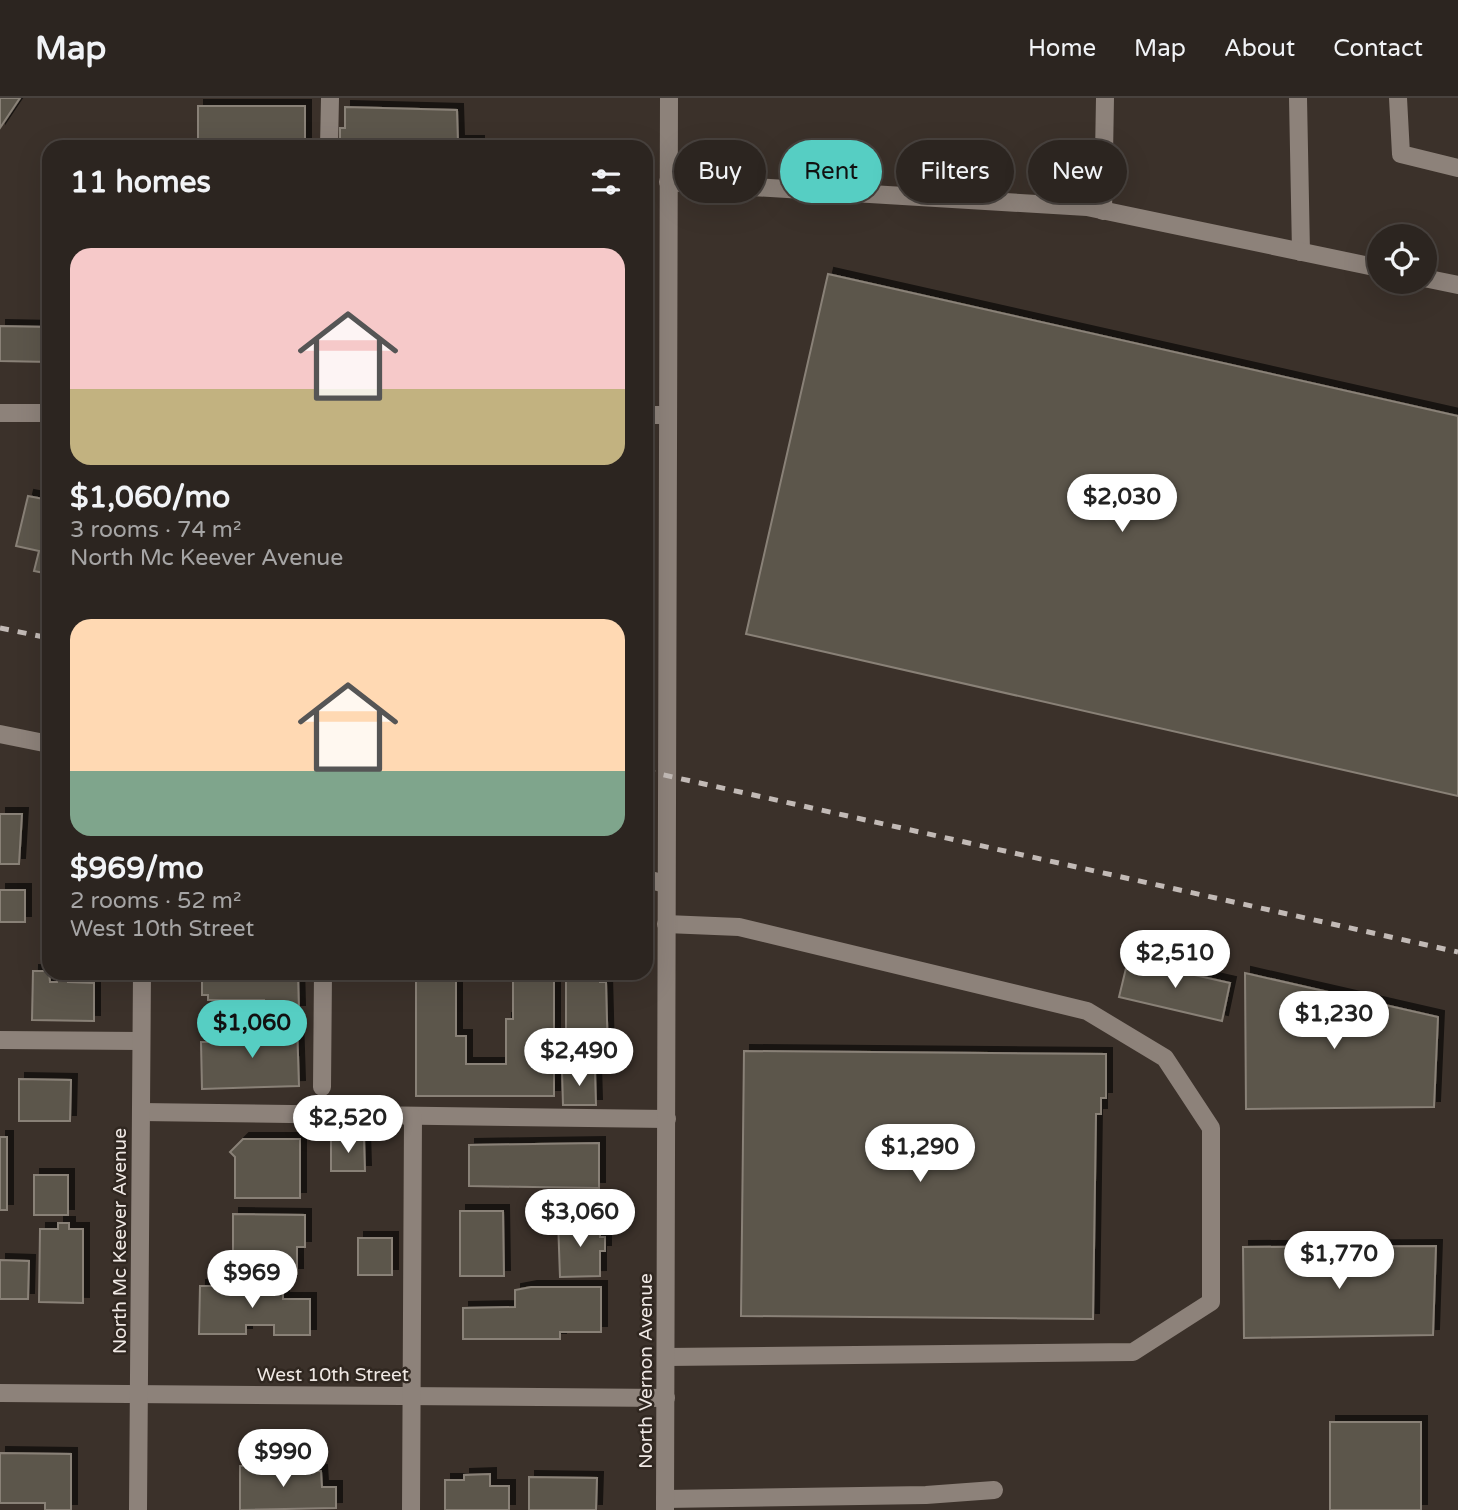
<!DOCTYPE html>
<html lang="en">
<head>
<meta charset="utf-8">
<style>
	body { margin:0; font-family:"Varela Round",sans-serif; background:#342d29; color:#f1f3f6; height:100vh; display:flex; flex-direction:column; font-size:26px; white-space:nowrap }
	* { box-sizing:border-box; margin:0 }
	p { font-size:23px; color:#a6a5a5 }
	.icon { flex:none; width:38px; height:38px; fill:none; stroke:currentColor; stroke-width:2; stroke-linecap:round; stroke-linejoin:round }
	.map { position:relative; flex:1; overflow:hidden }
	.panel { position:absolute; left:42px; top:42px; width:611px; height:840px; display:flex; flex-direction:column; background:#2c2520; border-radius:21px; box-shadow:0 7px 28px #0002,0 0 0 2px #48423e }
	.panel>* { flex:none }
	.hud { position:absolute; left:674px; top:42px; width:665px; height:63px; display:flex; gap:14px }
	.tools { position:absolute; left:1367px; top:126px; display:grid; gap:14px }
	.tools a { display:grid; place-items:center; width:70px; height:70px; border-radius:50%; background:#2c2520; box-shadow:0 7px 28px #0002,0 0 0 2px #48423e; font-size:35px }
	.price { position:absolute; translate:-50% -60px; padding:0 16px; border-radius:24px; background:#fff; color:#222; font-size:23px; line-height:46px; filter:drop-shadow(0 2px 4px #0008) }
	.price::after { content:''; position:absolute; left:50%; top:42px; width:21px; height:16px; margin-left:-10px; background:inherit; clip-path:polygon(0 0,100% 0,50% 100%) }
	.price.on { background:#56cec3; color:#111 }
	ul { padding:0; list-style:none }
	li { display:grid; align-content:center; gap:14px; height:371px; padding:0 28px }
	li span { display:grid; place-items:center; height:217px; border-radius:21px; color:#555 }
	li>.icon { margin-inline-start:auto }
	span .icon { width:126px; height:126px; fill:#fffc; stroke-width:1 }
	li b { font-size:30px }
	h2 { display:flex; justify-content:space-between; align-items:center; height:84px; padding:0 28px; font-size:30px }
	.tag { padding:0 24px; border-radius:32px; background:#2c2520; box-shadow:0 7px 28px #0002,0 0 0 2px #48423e; font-size:24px; line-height:63px }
	.tag.on { background:#56cec3; color:#111 }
	header { display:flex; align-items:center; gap:42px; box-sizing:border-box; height:98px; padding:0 35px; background:#2c2520; border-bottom:2px solid #48423e }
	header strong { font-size:33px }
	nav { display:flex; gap:38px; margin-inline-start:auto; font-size:24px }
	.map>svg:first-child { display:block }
	.building { fill:#5c564c; stroke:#898177; stroke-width:2; filter:url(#shadow) }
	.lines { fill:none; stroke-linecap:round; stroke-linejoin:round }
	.minor { stroke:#8d827a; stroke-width:18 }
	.rail { stroke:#c2bab6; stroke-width:5; stroke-dasharray:9 9; stroke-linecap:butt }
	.labels { text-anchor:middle; stroke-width:5; stroke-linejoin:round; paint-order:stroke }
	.street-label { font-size:19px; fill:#efe8e4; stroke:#302720 }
</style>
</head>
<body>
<header>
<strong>Map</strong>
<nav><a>Home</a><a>Map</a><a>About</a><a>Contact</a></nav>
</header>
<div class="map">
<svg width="1458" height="1412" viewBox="0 0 1458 1412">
	<defs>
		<filter id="shadow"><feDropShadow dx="6" dy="-6" stdDeviation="0" flood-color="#0009"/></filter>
	</defs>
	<rect width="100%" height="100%" fill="#3b312a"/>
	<!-- building -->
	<g class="building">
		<path d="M0,0H20L0,30Z"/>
		<rect x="198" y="8" width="107" height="41"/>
		<path d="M345,9L457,12L458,44H478V49H340V30H345Z"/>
		<path d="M828,176L1458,318V698L746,536Z"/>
		<path d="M0,228L49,229V264L0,263Z"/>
		<path d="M28,398L49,402V476L34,473L39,453L16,448Z"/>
		<path d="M0,716H22L19,766H0Z"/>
		<rect x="47" y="727" width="2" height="92"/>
		<rect x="0" y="792" width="25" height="32"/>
		<path d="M1128,862L1230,885L1222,923L1119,899Z"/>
		<path d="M33,873H49L50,884H57V878H68V884L94,885V923L32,922Z"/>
		<path d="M202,875H298L299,913H264V902H208V897H202Z"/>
		<path d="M416,875H456V938H466V966H506V921H513V875H554V998H416Z"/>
		<path d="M566,875H600V884H606L608,961L566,962Z"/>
		<path d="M1245,875L1438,919L1434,1009L1246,1011Z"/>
		<path d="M297,926L299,988L202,991L201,944H207V939L263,938L264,943H267L266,927Z"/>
		<path d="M744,953L1106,956V1000H1101V1016H1096L1093,1221L741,1218Z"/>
		<path d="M562,973H595L596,1007H563Z"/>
		<path d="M19,981L71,982L70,1023H19Z"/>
		<rect x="0" y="1039" width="7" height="73"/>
		<path d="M331,1040H364L365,1073H331Z"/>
		<path d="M243,1041H300V1100H235V1059L230,1054Z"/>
		<path d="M599,1045V1090L469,1088V1047Z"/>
		<rect x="34" y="1077" width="34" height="40"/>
		<path d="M460,1113H503L504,1178H460Z"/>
		<path d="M233,1116L305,1117V1149H297V1176H233Z"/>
		<path d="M558,1122H583V1128H600V1139H605V1153H600V1178L560,1179Z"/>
		<path d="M58,1125H69V1131H83V1205L39,1204L40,1131H58Z"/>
		<rect x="358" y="1140" width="34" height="37"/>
		<path d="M1436,1148L1433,1237L1244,1240L1243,1149Z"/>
		<path d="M0,1162L29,1163L28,1201H0Z"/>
		<path d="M247,1185L283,1189V1201H310V1237H274V1227H246V1236H199L200,1188H243Z"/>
		<path d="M531,1189H601V1234H560V1241H463V1210L515,1209V1192Z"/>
		<rect x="1330" y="1324" width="91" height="88"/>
		<path d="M0,1355L71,1356V1412H45V1405H0Z"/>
		<path d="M289,1367V1373H321L322,1389H336V1410L240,1412V1368Z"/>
		<path d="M490,1376V1388H509V1412H445V1382H464V1377Z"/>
		<path d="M529,1379L597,1380L596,1412H529Z"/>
	</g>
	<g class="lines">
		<!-- minor -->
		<g class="minor">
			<path d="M1298,0L1301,154"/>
			<path d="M1398,0L1401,56L1458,70"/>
			<path d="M329,49L330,0"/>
			<path d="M668,84L1087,109L1379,170"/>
			<path d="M1103,113L1105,0"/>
			<path d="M1424,180L1458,187"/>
			<path d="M0,315H49"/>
			<path d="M646,317H667"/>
			<path d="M0,636L49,646"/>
			<path d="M646,781L666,786"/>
			<path d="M666,826L739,829L1087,913L1165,960L1211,1030V1204L1133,1254L666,1259"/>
			<path d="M0,942L141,943"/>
			<path d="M322,989L323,875"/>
			<path d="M141,1014L667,1021"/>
			<path d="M0,1295L666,1300"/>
			<path d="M665,1401L926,1397L994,1392"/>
			<path d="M138,1412L142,875"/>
			<path d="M411,1412L413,1019"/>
			<path d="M665,1412L669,0"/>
		</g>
		<!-- rail -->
		<g class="rail">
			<path d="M0,530L49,540"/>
			<path d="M646,673L1458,854"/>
		</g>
	</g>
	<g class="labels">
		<!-- street labels -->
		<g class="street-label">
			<text transform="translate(119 1143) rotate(-90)" y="7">North Mc Keever Avenue</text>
			<text transform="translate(645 1273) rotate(-90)" y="7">North Vernon Avenue</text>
			<text x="333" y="1283">West 10th Street</text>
		</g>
	</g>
</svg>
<div class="tools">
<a><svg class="icon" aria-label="locate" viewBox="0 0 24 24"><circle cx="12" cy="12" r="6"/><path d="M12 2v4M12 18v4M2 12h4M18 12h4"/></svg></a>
</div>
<b class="price" style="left:1122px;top:436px">$2,030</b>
<b class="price" style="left:1175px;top:892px">$2,510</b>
<b class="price" style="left:1334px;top:953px">$1,230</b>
<b class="price on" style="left:252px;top:962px">$1,060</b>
<b class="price" style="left:579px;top:990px">$2,490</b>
<b class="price" style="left:348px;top:1057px">$2,520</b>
<b class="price" style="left:920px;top:1086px">$1,290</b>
<b class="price" style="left:580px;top:1151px">$3,060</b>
<b class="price" style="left:1339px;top:1193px">$1,770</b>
<b class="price" style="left:252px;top:1212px">$969</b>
<b class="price" style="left:283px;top:1391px">$990</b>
<div class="hud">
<a class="tag">Buy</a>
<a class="tag on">Rent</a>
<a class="tag">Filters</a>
<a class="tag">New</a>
</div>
<section class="panel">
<h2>11 homes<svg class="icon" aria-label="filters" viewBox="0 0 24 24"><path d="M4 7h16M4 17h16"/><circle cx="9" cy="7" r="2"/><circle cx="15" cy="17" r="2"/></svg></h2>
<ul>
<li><span style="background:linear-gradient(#f6c9c9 65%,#c2b280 0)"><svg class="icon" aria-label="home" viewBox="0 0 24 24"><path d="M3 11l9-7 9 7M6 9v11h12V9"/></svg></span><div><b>$1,060/mo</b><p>3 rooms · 74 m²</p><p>North Mc Keever Avenue</p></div></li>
<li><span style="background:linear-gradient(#ffd9b3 70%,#7fa58c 0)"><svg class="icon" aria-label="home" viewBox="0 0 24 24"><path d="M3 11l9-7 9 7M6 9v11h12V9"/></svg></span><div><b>$969/mo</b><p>2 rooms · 52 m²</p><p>West 10th Street</p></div></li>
</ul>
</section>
</div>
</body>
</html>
